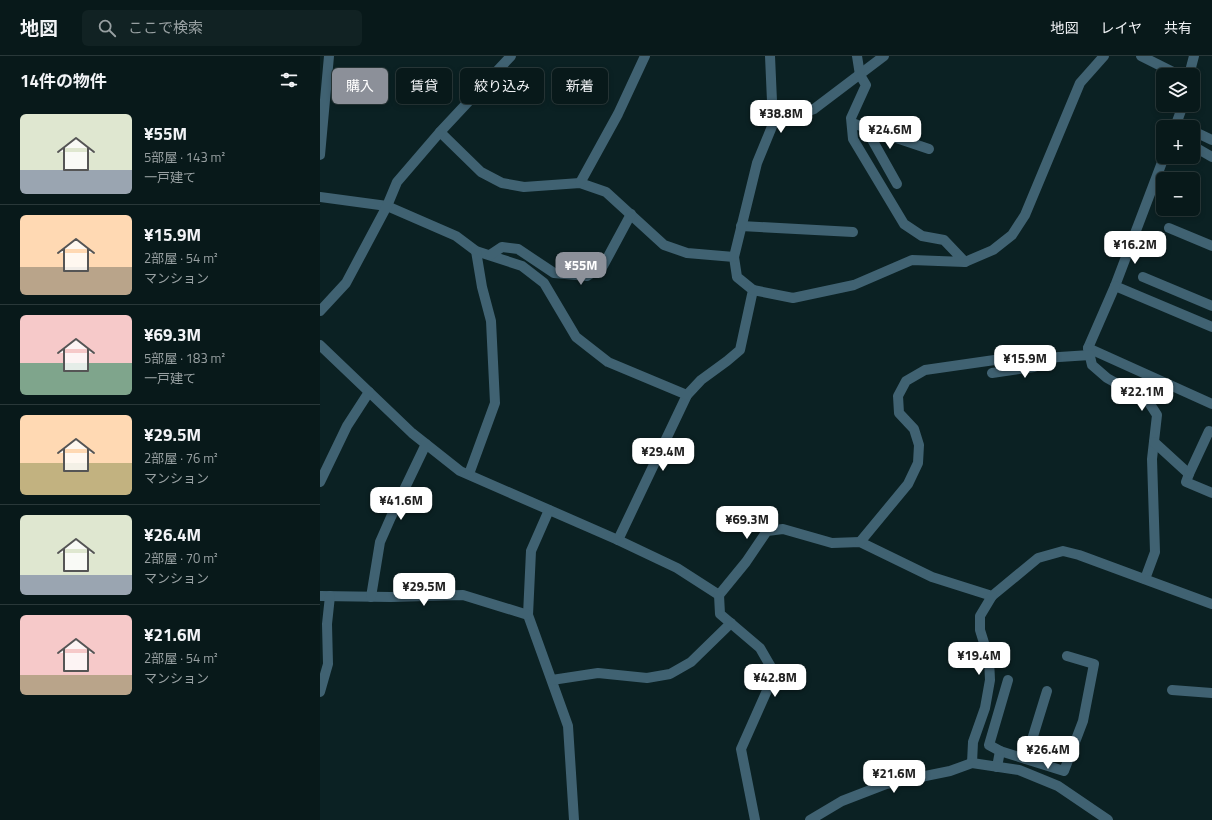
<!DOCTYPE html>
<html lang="ja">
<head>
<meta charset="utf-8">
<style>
	body { margin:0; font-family:"Titillium Web","Noto Sans JP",sans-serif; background:#112223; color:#f1f3f6; height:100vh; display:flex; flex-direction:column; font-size:15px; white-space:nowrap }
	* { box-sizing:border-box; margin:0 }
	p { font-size:13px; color:#98a0a2 }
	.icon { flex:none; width:22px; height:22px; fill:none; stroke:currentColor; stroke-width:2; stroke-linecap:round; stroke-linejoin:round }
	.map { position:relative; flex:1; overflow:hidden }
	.side { display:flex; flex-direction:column; background:#08191a; width:320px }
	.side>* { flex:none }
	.guide { position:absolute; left:12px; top:12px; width:380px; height:36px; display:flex; gap:8px }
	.tools { position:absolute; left:836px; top:12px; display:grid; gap:8px }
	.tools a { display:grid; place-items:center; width:44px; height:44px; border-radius:6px; background:#08191a; box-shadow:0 2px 6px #0003,0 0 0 1px #293839; font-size:20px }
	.price { position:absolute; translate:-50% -34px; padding:0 9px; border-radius:8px; background:#fff; color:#222; font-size:13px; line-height:26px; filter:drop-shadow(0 1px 2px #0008) }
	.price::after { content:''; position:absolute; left:50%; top:24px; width:12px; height:9px; margin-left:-6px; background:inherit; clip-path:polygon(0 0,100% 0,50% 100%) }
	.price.selected { background:#8c9099; color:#fff }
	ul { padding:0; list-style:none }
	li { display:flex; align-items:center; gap:12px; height:100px; padding:0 20px }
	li+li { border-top:1px solid #293839 }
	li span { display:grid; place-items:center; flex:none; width:112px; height:80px; border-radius:6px; color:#555 }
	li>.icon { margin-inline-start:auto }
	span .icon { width:48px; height:48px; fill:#fffc; stroke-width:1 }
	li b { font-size:17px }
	h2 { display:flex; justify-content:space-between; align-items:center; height:48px; padding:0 20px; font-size:17px }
	.pill { padding:0 14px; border-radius:6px; background:#08191a; box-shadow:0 2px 6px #0003,0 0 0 1px #293839; font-size:14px; line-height:36px }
	.pill.selected { background:#8c9099; color:#fff }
	header { display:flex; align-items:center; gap:24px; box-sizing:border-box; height:56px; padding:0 20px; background:#08191a; border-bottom:1px solid #293839 }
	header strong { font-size:19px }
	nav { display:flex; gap:22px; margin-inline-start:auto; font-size:14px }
	.search { width:280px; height:36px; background:#112223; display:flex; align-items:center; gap:10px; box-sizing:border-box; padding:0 14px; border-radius:6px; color:#98a0a2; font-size:15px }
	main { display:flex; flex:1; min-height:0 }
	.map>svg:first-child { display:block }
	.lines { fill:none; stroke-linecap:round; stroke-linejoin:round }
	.minor { stroke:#406272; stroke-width:10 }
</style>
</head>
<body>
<header>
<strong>地図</strong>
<div class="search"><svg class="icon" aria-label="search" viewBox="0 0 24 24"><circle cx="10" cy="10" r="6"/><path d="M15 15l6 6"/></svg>ここで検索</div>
<nav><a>地図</a><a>レイヤ</a><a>共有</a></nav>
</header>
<main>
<section class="side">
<h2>14件の物件<svg class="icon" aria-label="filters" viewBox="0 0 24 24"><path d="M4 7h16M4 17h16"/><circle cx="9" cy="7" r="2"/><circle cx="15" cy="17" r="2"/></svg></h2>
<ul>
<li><span style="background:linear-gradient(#dfe7d0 70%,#9aa5b1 0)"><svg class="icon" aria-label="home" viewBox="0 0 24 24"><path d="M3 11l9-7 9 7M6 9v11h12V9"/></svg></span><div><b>¥55M</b><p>5部屋 · 143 m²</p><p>一戸建て</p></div></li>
<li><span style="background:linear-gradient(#ffd9b3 65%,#b9a48a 0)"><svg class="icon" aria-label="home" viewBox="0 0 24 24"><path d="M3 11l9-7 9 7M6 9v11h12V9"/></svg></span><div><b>¥15.9M</b><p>2部屋 · 54 m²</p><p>マンション</p></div></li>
<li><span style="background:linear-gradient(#f6c9c9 60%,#7fa58c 0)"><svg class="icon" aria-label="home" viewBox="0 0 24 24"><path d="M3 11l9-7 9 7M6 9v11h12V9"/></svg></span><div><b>¥69.3M</b><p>5部屋 · 183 m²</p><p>一戸建て</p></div></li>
<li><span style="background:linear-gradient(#ffd9b3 60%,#c2b280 0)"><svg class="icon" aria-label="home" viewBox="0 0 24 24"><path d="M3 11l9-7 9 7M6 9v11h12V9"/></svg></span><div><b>¥29.5M</b><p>2部屋 · 76 m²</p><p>マンション</p></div></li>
<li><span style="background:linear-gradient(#dfe7d0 75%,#9aa5b1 0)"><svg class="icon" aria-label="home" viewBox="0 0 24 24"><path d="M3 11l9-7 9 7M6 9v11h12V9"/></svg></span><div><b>¥26.4M</b><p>2部屋 · 70 m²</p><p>マンション</p></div></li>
<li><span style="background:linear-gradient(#f6c9c9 75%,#b9a48a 0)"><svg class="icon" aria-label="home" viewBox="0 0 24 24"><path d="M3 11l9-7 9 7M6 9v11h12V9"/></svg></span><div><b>¥21.6M</b><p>2部屋 · 54 m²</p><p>マンション</p></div></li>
</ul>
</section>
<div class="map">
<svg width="892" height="764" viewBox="0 0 892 764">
	<rect width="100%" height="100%" fill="#0b2123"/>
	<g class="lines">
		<!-- minor -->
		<g class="minor">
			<path d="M450,0L453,68"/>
			<path d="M821,0L859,19"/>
			<path d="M869,19L874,0"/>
			<path d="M532,67L609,93"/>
			<path d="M545,71L577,128"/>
			<path d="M855,71L863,49"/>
			<path d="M873,75L892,84"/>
			<path d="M120,76L161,116L182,127L204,131L260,127L286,136L344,189L367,197L414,201L417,221L433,234L420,294L407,305L381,324L367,339L298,484"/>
			<path d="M873,90L892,101"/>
			<path d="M0,99L9,0"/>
			<path d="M844,101L795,230L892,271"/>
			<path d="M260,127L298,58L325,0"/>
			<path d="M0,141L67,150L136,180L156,195L202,210L224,227L256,281L288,306L367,339"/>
			<path d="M421,170L533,176"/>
			<path d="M849,172L892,190"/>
			<path d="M170,199L182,191L198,193L234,217L267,220L283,210L311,158"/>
			<path d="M414,201L437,107L453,68L494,53L564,0"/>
			<path d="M645,206L673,194L692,179L705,159L760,27L784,0"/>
			<path d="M823,221L892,250"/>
			<path d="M795,230L768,292L772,309L787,322L828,345L837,359L832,403L835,496L825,523"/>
			<path d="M433,234L473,242L534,229L592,204L645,206L624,184L602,180L584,168L533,83L531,62L546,29L540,19L537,0"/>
			<path d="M0,255L26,227L67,150L77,126L120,76L191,0"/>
			<path d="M0,289L92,377L140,415L298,484L357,512L399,539L426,506L447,475L463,473L512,487L540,486L612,521L672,540L718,502L743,495L759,499L892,548"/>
			<path d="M768,292L892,348"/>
			<path d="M672,317L714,311L720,302"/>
			<path d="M834,386L869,418L866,426L892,437"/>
			<path d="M149,418L175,347L171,265L162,231L156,195"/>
			<path d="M869,418L889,375L892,376"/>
			<path d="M0,426L27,370L49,336"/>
			<path d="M229,454L211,495L208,559L248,670L254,764"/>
			<path d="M540,486L588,428L598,407L599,389L594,373L579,357L578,340L586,325L605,314L702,300L724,302L770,299"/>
			<path d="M399,539L400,558L440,592L451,611L449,630L421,693L435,764"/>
			<path d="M0,540L71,541L143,539L208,559"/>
			<path d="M51,541L60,486L71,461L106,388"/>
			<path d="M232,624L278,617L327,622L350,618L371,606L411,567"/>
			<path d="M852,634L892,637"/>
			<path d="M0,636L8,608L7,568L10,540"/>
			<path d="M680,695L744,715L763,665L774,608L747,600"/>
			<path d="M706,703L727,635"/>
			<path d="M652,707L653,686L665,652L670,624L669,603L660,574V560L672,540"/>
			<path d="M677,711L680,695L669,689L688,624"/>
			<path d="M490,764L522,745L566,728L630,715L652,707L699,714L738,730L788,764"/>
		</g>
	</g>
</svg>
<div class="tools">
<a><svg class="icon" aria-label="layers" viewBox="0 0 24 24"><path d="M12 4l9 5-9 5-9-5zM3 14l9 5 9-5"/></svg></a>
<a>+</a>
<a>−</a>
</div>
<b class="price" style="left:461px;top:78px">¥38.8M</b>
<b class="price" style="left:570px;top:94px">¥24.6M</b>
<b class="price" style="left:815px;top:209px">¥16.2M</b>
<b class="price selected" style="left:261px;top:230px">¥55M</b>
<b class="price" style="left:705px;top:323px">¥15.9M</b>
<b class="price" style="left:822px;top:356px">¥22.1M</b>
<b class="price" style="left:343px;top:416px">¥29.4M</b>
<b class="price" style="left:81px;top:465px">¥41.6M</b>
<b class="price" style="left:427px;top:484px">¥69.3M</b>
<b class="price" style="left:104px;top:551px">¥29.5M</b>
<b class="price" style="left:659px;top:620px">¥19.4M</b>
<b class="price" style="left:455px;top:642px">¥42.8M</b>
<b class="price" style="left:728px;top:714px">¥26.4M</b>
<b class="price" style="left:574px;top:738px">¥21.6M</b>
<div class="guide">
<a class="pill selected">購入</a>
<a class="pill">賃貸</a>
<a class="pill">絞り込み</a>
<a class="pill">新着</a>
</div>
</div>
</main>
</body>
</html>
